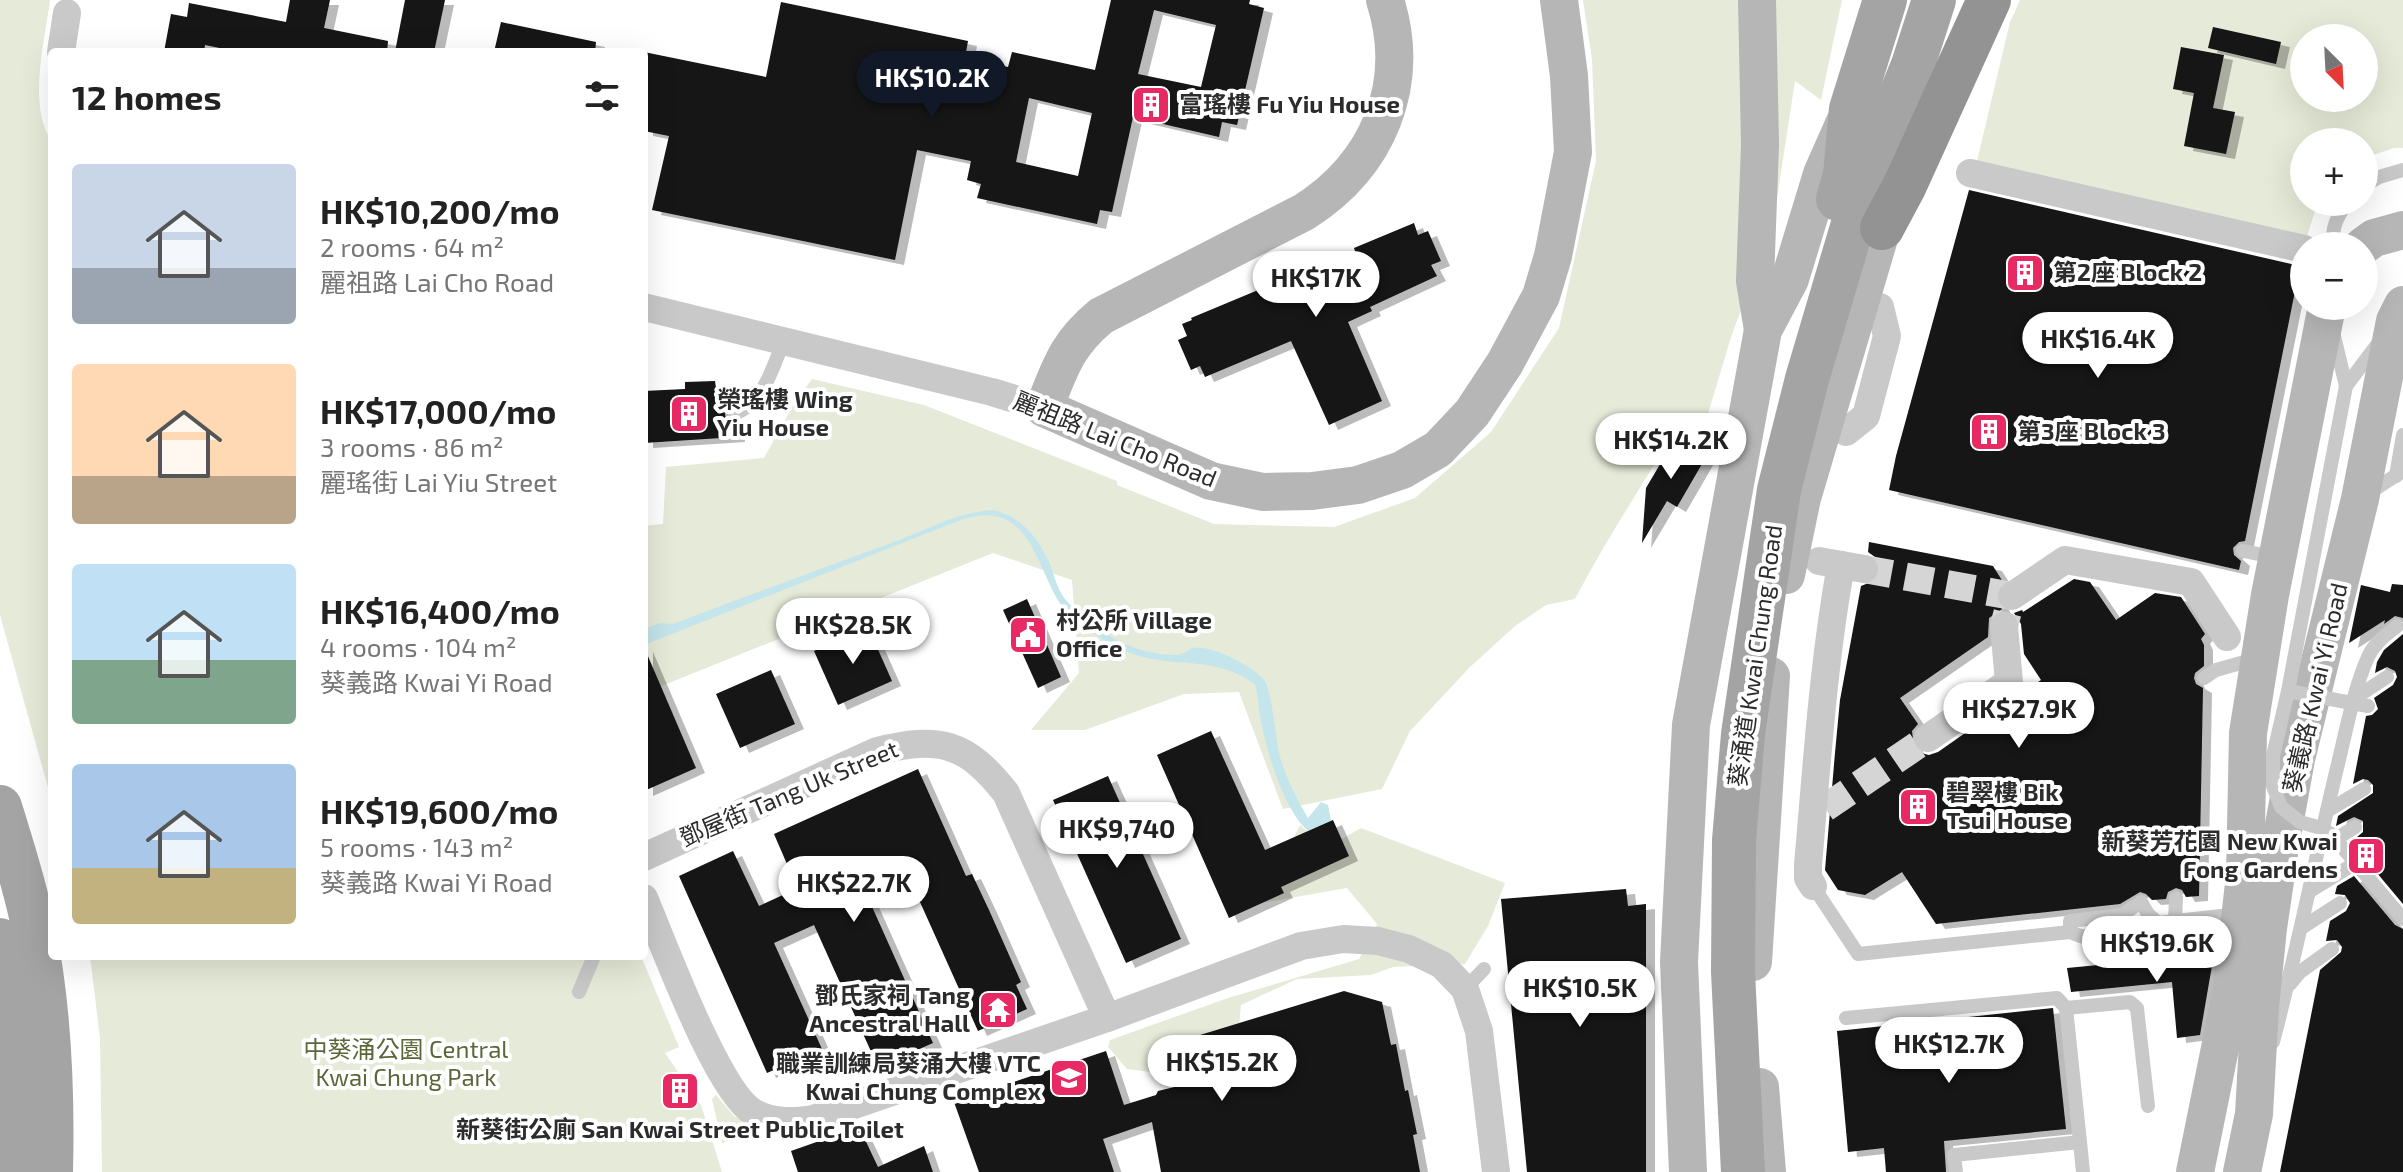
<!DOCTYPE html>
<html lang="en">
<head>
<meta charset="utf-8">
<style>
	body { margin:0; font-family:"Exo 2","Noto Sans TC",sans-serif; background:#f6f6f6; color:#222; height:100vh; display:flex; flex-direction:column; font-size:30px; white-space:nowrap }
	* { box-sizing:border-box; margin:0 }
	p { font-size:26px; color:#767676 }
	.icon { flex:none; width:44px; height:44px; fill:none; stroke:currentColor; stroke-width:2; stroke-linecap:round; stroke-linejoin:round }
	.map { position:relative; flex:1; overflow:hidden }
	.drawer { position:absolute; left:48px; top:48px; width:600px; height:912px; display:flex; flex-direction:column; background:#fff; border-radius:8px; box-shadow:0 8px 32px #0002 }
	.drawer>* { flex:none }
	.needle { width:52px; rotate:156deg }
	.fabs { position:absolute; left:2290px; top:24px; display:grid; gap:16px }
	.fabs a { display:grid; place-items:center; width:88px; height:88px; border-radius:50%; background:#fff; box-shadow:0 8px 32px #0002; font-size:40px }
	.price { position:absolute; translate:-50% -68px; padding:0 18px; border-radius:28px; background:#fff; color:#222; font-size:26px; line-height:52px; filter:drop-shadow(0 2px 4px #0008) }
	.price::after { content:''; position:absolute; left:50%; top:48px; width:24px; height:18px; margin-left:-12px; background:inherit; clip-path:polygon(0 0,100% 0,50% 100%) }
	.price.active { background:#111827; color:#fff }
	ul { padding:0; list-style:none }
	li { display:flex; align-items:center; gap:24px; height:200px; padding:0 24px }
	li span { display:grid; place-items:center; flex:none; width:224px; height:160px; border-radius:8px; color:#555 }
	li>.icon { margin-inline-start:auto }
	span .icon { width:96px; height:96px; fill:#fffc; stroke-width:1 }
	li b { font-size:34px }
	h2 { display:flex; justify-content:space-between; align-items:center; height:96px; padding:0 24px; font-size:34px }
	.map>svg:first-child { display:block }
	.green { fill:#e6ead8; fill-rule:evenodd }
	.water { fill:#c4e5eb }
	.building { fill:#131313; fill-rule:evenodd; filter:url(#shadow) }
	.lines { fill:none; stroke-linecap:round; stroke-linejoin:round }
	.street-tunnel { stroke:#d5d5d5; stroke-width:28; stroke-dasharray:28 14; stroke-linecap:butt }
	.lane { stroke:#c9c9c9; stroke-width:14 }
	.street { stroke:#c9c9c9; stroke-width:28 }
	.secondary { stroke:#b6b6b6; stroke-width:38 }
	.primary { stroke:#a4a4a4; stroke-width:44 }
	.highway { stroke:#939393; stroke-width:44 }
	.lane-bridge { stroke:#c9c9c9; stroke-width:14 }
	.labels { text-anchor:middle; stroke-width:8; stroke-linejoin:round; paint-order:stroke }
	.poi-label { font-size:24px; font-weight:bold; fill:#2c2c2c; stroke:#fff; text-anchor:start }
	.street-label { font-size:24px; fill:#2c2c2c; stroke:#fff }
	.park-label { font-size:24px; fill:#5a6739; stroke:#fff }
</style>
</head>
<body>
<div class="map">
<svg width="2403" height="1172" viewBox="0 0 2403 1172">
	<defs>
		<filter id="shadow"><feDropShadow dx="9" dy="5" stdDeviation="0" flood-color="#0004"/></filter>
	</defs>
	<rect width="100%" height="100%" fill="#fff"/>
	<!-- green -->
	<g class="green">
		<path d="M0,0H50C45,41 27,106 52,142V802L0,615Z"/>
		<path d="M1583,0H1842L1821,100L1795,81L1773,224L1731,337L1702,434L1674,432C1641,488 1605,541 1575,599L1546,605L1515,626L1470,667L1410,731L1382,789L1283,809L1239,692L1184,694L1085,730H1031L1079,673L1072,580L993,553L644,693V526L663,524L666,467L764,458L795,402L812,379L924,405L1117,481V485L1214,524L1334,527L1415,498L1491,432L1559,328L1596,161L1592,59Z"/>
		<path d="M2020,0H2403V148H2394L2364,158V142H2304V202H2318L2307,236L1977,161L2010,22ZM2304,38H2364V98H2304Z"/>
		<path d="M1300,825L1326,848L1361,828L1505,883L1488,926L1465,964L1393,967L1371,975L1297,979L1241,1005L1238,1038L1174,1075L1127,1069L1108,1047L1110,1040L1228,998L1359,959L1377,924L1347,888L1262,903Z"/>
		<path d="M90,956H641L679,1047L665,1053L701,1105L722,1172H102L100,1038Z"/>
		<path d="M716,1095L734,1116L761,1130L722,1143L712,1099Z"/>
	</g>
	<!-- water -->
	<path class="water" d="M993,510C1023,517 1040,540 1051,567C1055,578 1058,591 1066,600C1092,631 1136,656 1178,655C1185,654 1188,649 1193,648C1210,644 1254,667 1264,680C1273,691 1275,745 1282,763C1288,782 1298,801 1308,818L1321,802L1328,805L1331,821L1308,831C1283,809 1265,747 1260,715C1258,705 1258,694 1255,684C1215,657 1187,667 1143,657C1119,651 1098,638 1079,622C1070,614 1060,606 1055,595C1034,555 1024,500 963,519L644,645V629L660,623L673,624C746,596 820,569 894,542C927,530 957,512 993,510Z"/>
	<!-- building -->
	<g class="building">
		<path d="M290,0H330L324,28L388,41L387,52H239L205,45L204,52H164L171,14L187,17L189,3L286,22Z"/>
		<path d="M405,0H445L434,52H395Z"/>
		<path d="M1111,0H1250L1249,4L1264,8L1237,125L1222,122L1219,137L1133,117L1112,212L1100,210L1097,224L977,198L981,184L967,180L971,161L917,150L895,260L652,210L669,136L644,131V52L766,77L781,2L968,41L965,58L1008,67L1012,52L1095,70ZM1154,10L1216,25L1201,87L1138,74ZM1029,98L1092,113L1078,176L1016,162Z"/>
		<path d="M501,22L596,42L595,52H494Z"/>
		<path d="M2213,27L2281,42L2276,64L2208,48Z"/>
		<path d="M2181,47L2224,55L2213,108L2235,112L2226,154L2184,146L2194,93L2173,89Z"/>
		<path d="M1969,190L2300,266L2245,541L2239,542L2233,548L2234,555L2241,561L2239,570L1889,490L1896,456Z"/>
		<path d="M1414,223L1418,235L1428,231L1441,261L1431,265L1437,276L1370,307L1372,311L1348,322L1382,401L1329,425L1291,341L1205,377L1200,366L1191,370L1178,340L1187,336L1182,324L1192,320L1191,318L1287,278L1289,283L1356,254L1354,248Z"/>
		<path d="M715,381L716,388L732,387L733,403L727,408L725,415L729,422L735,424L736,437L644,443V391L685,389V382Z"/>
		<path d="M1675,439L1706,457L1677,507L1667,501L1642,543L1646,488Z"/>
		<path d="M1869,542L1993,566L2003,582L1997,588L1995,596L2002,609L1989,618L1988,637L1900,698L1918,724L1912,731L1914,747L1920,753L1929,755L1938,752L2041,680L2024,654L2021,624L2014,613L2022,610L2023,612L2074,579L2090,582L2116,620L2155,593L2181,597L2205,634L2201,639L2204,645V666L2195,673L2194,678L2196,684L2203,688L2199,896L2186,897L2182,890L2176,888L2168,892L2166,899L2152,900L2146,894L2140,892L2120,904L1936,924L1902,872L1865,895L1838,890L1825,870L1835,753L1840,700L1861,586L1876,580L1881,571L1875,557L1868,552Z"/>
		<path d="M2392,584L2403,585V618L2395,616L2384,624L2385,620L2349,643L2361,585L2390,592Z"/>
		<path d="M1027,599L1061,677L1038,688L1003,610Z"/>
		<path d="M868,627L892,681L838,705L814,651Z"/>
		<path d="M2403,634V904L2351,842L2363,832V821L2354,817L2336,826L2338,816L2373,793V785L2368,780L2363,779L2353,784L2366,716L2372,715L2378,709L2374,698L2393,685L2397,677L2395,671L2387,667L2375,673L2377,662L2384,650Z"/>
		<path d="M644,647L696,768L644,791Z"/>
		<path d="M771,670L795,724L740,748L716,694Z"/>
		<path d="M1211,731L1265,850L1333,820L1349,856L1281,887L1284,893L1229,918L1157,755Z"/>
		<path d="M918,769L966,876L972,874L989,910L1021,982L1016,985L1027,1009L978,1031L911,882L869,900L933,1043L878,1067L814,925L774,943L822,1049L767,1073L679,876L733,851L759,906L785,894L793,878L774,834Z"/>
		<path d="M1108,776L1181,939L1126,963L1053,800Z"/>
		<path d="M2354,876L2395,925L2403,929V1172H2280L2320,970L2341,952L2342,947L2337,940L2326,941L2330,921L2346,911L2350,903L2345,895L2335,894L2337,886Z"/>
		<path d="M1626,889L1628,906L1646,904V1172H1527L1501,899Z"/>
		<path d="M2214,954L2200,1035L2177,1038L2172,982L2071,992L2067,968Z"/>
		<path d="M1344,991L1382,1002L1391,1045L1396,1044L1405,1091L1408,1090L1417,1134L1413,1135L1420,1172H1161L1152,1122L1103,1139L1114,1172H979L954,1102L1106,1051L1124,1105L1156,1095L1158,1091L1195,1082L1187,1039Z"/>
		<path d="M2053,1008L2066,1129L1944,1141L1946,1172H1886L1884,1148L1848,1152L1837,1031Z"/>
		<path d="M859,1127L878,1167L924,1146L933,1172H798L791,1151Z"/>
	</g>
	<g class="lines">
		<!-- street-tunnel -->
		<g class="street-tunnel">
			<path d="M1864,569L2012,596L2004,626"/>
			<path d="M1825,808L1928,738"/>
		</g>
		<!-- lane -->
		<g class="lane">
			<path d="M2364,186L2379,177L2403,170"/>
			<path d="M2334,246C2330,229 2338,216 2347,202"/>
			<path d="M2333,332L2346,386"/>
			<path d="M2346,386L2380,341"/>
			<path d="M735,414C765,400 772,369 784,340"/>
			<path d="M2396,476L2403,435"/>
			<path d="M2367,494L2403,471"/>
			<path d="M2243,551L2274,557"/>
			<path d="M2204,678L2216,670L2255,659"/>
			<path d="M2355,698L2387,677"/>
			<path d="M2327,811L2364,789"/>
			<path d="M2328,844L2355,827"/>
			<path d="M1813,886L1858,954L2070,932C2104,947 2125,937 2158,923"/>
			<path d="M2310,891L2357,862"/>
			<path d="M2175,920L2176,898"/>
			<path d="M2303,927L2340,903"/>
			<path d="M2070,932V921L2122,915L2141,902L2148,914L2158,923L2239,914"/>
			<path d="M2290,984L2300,972L2332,949"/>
			<path d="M1465,989L1484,969"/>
			<path d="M579,992L594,956"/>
			<path d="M2066,1008L2130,1002L2137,1008L2148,1106"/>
			<path d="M1846,1018L2057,998L2066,1008L2080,1142"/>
			<path d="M2273,1042C2297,951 2315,859 2337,768C2346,732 2353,691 2368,657C2374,643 2386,635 2397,626"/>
			<path d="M1956,1172L1954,1155L2080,1142L2083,1172"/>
		</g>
		<!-- street -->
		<g class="street">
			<path d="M61,52L67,13"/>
			<path d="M1970,173L2304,249"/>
			<path d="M644,307L992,392L1044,408"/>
			<path d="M1846,432L1866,416L1887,336L1880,307"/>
			<path d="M1819,561L1864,569"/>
			<path d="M2012,596L2065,560L2191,582L2227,637"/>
			<path d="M1928,738L2009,682L2004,626"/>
			<path d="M644,857L877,751C939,736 966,742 1006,793L1107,1018"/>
			<path d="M1813,886L1808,878V865C1817,764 1823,664 1841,565"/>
			<path d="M644,898C663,942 717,1091 753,1112C772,1123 792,1122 813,1119L1107,1018L1301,946L1343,939L1378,941L1409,949L1442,965L1465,989L1479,1031L1496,1172"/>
		</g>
		<!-- secondary -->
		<g class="secondary">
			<path d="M1385,0C1412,85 1378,165 1304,212L1101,316C1066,345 1060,368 1044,408L1211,481L1263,492L1312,491L1358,485L1402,470L1438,449L1472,413L1505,363L1541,296L1553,256L1573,152L1569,76L1559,0"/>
			<path d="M1757,0L1760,145L1755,281L1763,330"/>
			<path d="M2363,246L2374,238L2403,230"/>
			<path d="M1786,575L1802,498L1882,228L1888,199"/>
			<path d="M1753,962L1771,676"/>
			<path d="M1760,1087L1767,1172"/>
			<path d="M1688,1172L1679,962L1691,725L1763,330L1790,279L1822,174L1845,122"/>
			<path d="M2195,1172L2232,989L2245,875L2248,733L2270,595L2327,306"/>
			<path d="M2242,1172L2254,1114L2260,1007L2268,928L2280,847L2296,759L2360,499L2395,321L2403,305"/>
		</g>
		<!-- primary -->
		<g class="primary">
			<path d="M1838,199L1845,175L1851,109L1885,0"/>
			<path d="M0,807C12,846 25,885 33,926C50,1007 53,1090 51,1172"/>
			<path d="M0,940C16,1016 18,1094 16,1172"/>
			<path d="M1743,1172L1733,972L1734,840L1743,734L1779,490L1807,379L1866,180L1913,65L1934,0"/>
		</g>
		<!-- highway -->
		<path class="highway" d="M1882,228L1905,185L1989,0"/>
		<!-- lane-bridge -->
		<g class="lane-bridge">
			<path d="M2346,386L2288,691L2273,756V786L2281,807L2300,822L2321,828L2332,835L2403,919"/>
			<path d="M2288,691L2368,706"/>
		</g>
	</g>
	<!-- icons -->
	<defs>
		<symbol id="building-square" viewBox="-11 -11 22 22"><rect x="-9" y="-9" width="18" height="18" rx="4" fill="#e72964" stroke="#fff"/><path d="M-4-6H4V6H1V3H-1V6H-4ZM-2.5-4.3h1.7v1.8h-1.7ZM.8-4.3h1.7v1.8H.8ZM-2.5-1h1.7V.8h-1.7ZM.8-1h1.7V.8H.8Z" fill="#fff"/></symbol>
		<symbol id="civic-square" viewBox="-11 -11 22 22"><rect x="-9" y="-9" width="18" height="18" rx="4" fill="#e72964" stroke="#fff"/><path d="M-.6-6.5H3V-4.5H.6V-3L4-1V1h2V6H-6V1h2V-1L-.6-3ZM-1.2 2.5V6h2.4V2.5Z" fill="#fff"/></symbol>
		<symbol id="temple-square" viewBox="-11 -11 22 22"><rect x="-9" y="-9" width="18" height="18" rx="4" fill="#e72964" stroke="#fff"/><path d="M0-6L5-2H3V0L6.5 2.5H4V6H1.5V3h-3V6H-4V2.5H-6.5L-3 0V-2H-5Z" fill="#fff"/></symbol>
		<symbol id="university-square" viewBox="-11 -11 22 22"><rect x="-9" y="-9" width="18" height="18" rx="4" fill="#e72964" stroke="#fff"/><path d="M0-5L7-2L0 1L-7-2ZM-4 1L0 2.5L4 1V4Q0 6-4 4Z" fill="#fff"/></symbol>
	</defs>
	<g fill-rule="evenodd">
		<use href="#building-square" x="1129" y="83" width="44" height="44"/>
		<use href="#building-square" x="2003" y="251" width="44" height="44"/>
		<use href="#building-square" x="667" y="392" width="44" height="44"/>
		<use href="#building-square" x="1967" y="410" width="44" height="44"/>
		<use href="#civic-square" x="1006" y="613" width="44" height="44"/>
		<use href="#building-square" x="1896" y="785" width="44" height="44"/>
		<use href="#building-square" x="2344" y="834" width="44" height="44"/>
		<use href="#temple-square" x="976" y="988" width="44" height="44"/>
		<use href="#university-square" x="1047" y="1056" width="44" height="44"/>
		<use href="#building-square" x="658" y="1069" width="44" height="44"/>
	</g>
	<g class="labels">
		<!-- poi labels -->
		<g class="poi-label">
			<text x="1179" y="113">富瑤樓 Fu Yiu House</text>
			<text x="2053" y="281">第2座 Block 2</text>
			<text x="717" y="408">榮瑤樓 Wing<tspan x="717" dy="28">Yiu House</tspan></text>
			<text x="2017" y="440">第3座 Block 3</text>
			<text x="1056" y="629">村公所 Village<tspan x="1056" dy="28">Office</tspan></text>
			<text x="1946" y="801">碧翠樓 Bik<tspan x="1946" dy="28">Tsui House</tspan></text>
			<text x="2338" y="850" text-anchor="end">新葵芳花園 New Kwai<tspan x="2338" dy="28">Fong Gardens</tspan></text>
			<text x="970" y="1004" text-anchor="end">鄧氏家祠 Tang<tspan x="970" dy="28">Ancestral Hall</tspan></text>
			<text x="1041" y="1072" text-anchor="end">職業訓練局葵涌大樓 VTC<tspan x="1041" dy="28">Kwai Chung Complex</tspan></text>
			<text x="680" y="1138" text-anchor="middle">新葵街公廁 San Kwai Street Public Toilet</text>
		</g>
		<!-- street labels -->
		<g class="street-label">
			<text transform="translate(1115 440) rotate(22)" y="8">麗祖路 Lai Cho Road</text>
			<text transform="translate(1756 656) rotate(-82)" y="8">葵涌道 Kwai Chung Road</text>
			<text transform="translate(2316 688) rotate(-77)" y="8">葵義路 Kwai Yi Road</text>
			<text transform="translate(789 794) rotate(-23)" y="8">鄧屋街 Tang Uk Street</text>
		</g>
		<!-- park labels -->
		<g class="park-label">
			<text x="406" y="1058">中葵涌公園 Central<tspan x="406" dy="28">Kwai Chung Park</tspan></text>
		</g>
	</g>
</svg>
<div class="fabs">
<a><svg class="needle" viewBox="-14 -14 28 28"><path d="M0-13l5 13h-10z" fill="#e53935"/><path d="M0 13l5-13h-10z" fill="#767676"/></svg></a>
<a>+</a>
<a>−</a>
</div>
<b class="price active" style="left:932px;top:119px">HK$10.2K</b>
<b class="price" style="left:1316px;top:319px">HK$17K</b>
<b class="price" style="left:2098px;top:380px">HK$16.4K</b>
<b class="price" style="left:1671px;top:481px">HK$14.2K</b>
<b class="price" style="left:853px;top:666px">HK$28.5K</b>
<b class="price" style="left:2019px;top:750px">HK$27.9K</b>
<b class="price" style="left:1117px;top:870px">HK$9,740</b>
<b class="price" style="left:854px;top:924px">HK$22.7K</b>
<b class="price" style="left:2157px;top:984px">HK$19.6K</b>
<b class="price" style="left:1580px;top:1029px">HK$10.5K</b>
<b class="price" style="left:1949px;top:1085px">HK$12.7K</b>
<b class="price" style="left:1222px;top:1103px">HK$15.2K</b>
<section class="drawer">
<h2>12 homes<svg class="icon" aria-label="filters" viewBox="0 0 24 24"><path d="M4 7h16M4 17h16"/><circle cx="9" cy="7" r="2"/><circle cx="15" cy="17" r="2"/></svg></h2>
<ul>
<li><span style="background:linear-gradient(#c9d6e8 65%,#9aa5b1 0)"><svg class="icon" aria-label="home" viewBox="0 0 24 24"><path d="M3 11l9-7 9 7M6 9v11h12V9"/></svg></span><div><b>HK$10,200/mo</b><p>2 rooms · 64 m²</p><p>麗祖路 Lai Cho Road</p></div></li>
<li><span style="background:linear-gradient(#ffd9b3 70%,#b9a48a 0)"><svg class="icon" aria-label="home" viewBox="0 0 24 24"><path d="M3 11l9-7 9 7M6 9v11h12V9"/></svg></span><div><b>HK$17,000/mo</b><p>3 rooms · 86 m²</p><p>麗瑤街 Lai Yiu Street</p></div></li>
<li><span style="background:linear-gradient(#bfe0f5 60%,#7fa58c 0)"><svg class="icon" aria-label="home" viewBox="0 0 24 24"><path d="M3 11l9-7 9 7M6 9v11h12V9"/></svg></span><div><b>HK$16,400/mo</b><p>4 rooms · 104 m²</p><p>葵義路 Kwai Yi Road</p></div></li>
<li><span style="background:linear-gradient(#a9c7e8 65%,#c2b280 0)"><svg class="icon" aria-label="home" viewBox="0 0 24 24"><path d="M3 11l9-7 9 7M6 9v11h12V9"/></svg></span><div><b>HK$19,600/mo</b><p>5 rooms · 143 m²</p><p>葵義路 Kwai Yi Road</p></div></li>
</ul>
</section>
</div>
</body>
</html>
